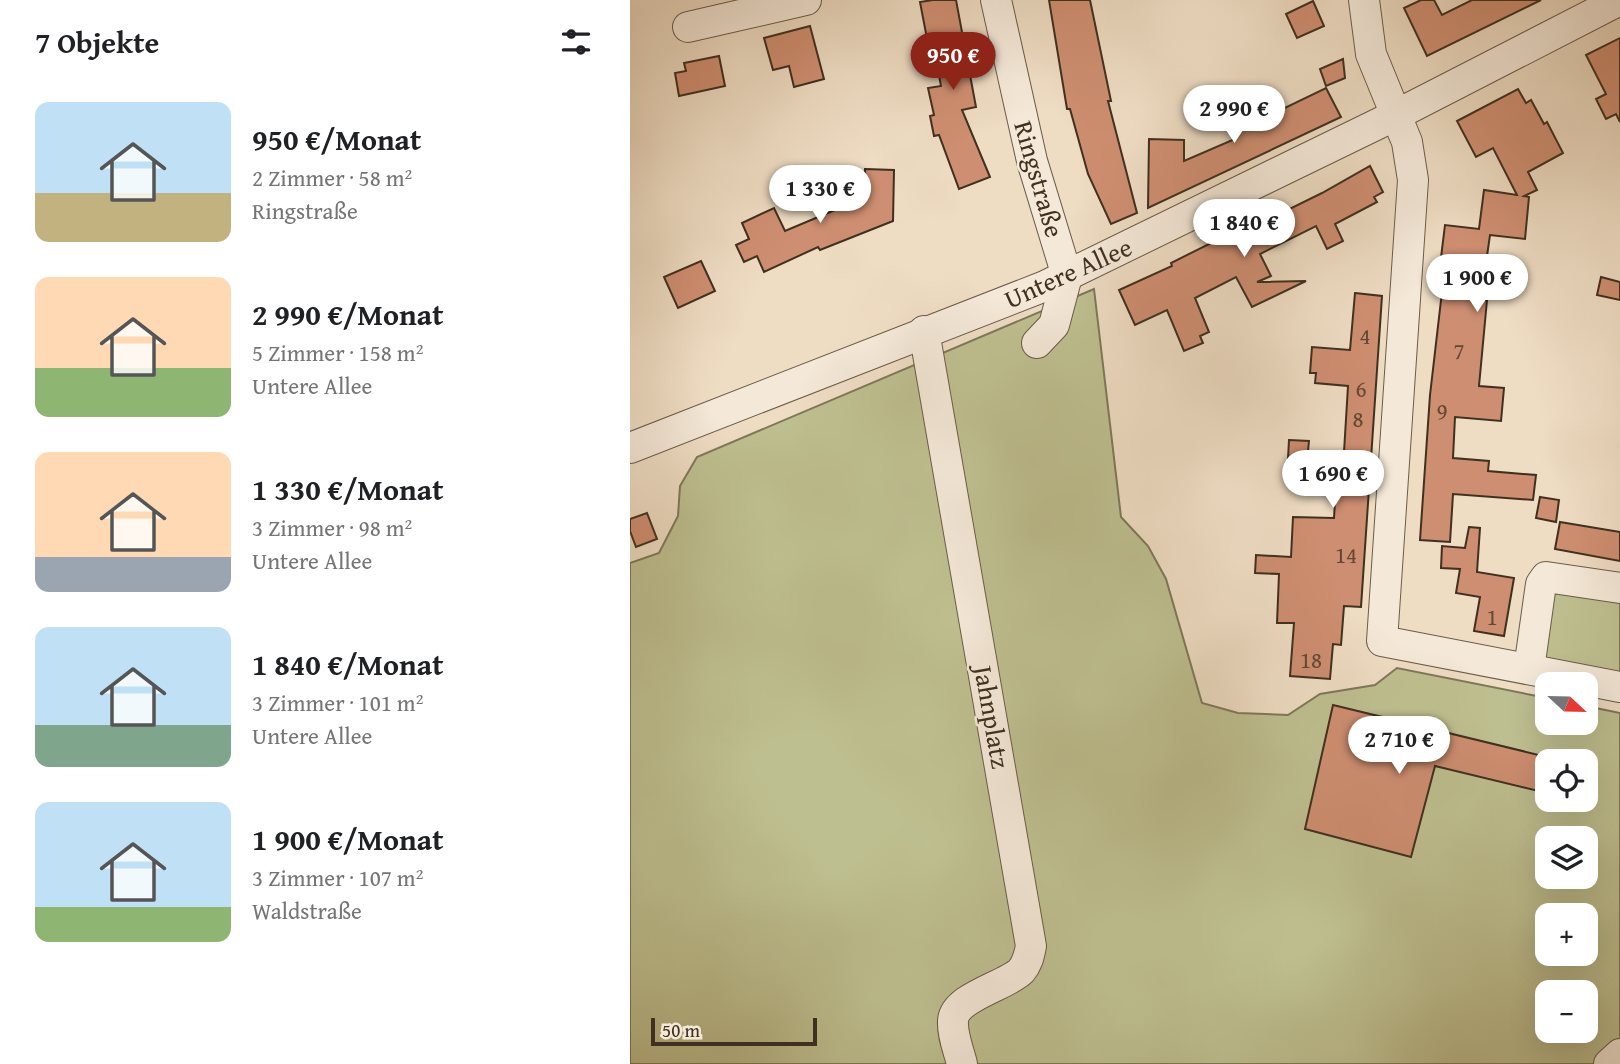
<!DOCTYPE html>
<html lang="de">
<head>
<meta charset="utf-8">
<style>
	body { margin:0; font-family:"Gentium Book Plus",serif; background:#f2f2f2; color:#202124; height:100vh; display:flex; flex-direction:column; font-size:26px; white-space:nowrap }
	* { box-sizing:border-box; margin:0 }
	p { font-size:23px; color:#757577 }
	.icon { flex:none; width:38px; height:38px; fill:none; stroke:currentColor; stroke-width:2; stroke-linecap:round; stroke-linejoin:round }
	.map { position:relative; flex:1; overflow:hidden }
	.side { display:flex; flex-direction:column; background:#fff; width:630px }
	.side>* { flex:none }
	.needle { width:46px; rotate:112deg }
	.fabs { position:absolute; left:905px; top:672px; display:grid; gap:14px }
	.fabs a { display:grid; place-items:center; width:63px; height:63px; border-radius:14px; background:#fff; box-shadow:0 7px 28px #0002; font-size:35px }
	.scale { position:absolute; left:21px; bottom:18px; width:166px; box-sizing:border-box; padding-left:7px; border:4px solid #3f301f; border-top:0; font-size:19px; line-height:24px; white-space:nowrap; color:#3f301f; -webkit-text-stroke:5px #f4e8d8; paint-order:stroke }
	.price { position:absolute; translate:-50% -60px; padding:0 16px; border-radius:24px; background:#fff; color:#222; font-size:23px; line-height:46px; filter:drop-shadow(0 2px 4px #0008) }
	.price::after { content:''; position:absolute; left:50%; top:42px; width:21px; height:16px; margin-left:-10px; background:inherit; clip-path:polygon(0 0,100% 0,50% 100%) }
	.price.selected { background:#8f2418; color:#fff }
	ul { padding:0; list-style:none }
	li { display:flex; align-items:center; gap:21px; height:175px; padding:0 35px }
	li span { display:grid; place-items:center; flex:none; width:196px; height:140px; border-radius:14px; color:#555 }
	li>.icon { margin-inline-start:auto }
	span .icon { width:84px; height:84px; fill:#fffc; stroke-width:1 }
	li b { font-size:30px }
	h2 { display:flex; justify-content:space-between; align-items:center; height:84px; padding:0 35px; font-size:30px }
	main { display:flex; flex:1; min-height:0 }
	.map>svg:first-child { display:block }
	.green { fill:#bebf90; stroke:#7e7858; stroke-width:2; fill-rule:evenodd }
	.building { fill:#ce8e71; stroke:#3f301f; stroke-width:2 }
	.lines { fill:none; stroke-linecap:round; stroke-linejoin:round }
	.minor-casing { stroke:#6b5b48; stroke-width:32 }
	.minor { stroke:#f4e8d8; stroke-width:30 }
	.labels { text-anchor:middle; stroke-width:5; stroke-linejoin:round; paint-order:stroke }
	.number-label { font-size:23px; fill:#634834 }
	.street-label { font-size:26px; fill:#3f301f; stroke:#f4e8d8 }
</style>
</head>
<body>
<main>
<section class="side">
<h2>7 Objekte<svg class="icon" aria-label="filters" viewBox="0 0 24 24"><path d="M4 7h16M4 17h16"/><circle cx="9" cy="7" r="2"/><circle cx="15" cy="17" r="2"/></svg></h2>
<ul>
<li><span style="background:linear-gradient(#bfe0f5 65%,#c2b280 0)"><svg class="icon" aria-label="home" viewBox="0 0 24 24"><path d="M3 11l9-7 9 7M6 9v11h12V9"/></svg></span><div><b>950 €/Monat</b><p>2 Zimmer · 58 m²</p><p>Ringstraße</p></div></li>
<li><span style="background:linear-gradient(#ffd9b3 65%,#8fb573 0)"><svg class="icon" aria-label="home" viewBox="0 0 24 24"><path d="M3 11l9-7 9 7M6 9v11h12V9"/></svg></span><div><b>2 990 €/Monat</b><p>5 Zimmer · 158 m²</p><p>Untere Allee</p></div></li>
<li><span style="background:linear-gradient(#ffd9b3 75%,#9aa5b1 0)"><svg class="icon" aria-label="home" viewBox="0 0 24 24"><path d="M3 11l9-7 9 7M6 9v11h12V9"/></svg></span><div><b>1 330 €/Monat</b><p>3 Zimmer · 98 m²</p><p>Untere Allee</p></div></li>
<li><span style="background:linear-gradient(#bfe0f5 70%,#7fa58c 0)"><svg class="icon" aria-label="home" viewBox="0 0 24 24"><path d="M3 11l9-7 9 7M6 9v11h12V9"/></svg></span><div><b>1 840 €/Monat</b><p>3 Zimmer · 101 m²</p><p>Untere Allee</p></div></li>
<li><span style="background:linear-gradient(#bfe0f5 75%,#8fb573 0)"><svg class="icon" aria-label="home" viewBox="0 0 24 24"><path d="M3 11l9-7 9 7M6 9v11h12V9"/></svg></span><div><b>1 900 €/Monat</b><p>3 Zimmer · 107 m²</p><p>Waldstraße</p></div></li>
</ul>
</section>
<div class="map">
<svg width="990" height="1064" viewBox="0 0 990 1064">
	<rect width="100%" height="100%" fill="#eedcc3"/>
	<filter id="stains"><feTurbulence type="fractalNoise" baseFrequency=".00286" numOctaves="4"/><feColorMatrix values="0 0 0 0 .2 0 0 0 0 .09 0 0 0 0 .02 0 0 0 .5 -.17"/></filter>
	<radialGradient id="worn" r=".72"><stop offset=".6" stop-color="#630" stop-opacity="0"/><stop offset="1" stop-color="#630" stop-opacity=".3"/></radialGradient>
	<!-- green -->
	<g class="green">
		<path d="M464,289L491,517L518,546L536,579L572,703L608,713L658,715L690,694L745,685L767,668L917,698V723H956V706L990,713V1064H0V563L29,553L48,516L50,486L67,457ZM917,761H956V800H917ZM917,838H956V877H917ZM917,915H956V954H917ZM917,992H956V1031H917Z"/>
		<path d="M925,586L990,598V675L911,660Z"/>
	</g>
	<!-- building -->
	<g class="building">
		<path d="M303,0H326L346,107L332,110L360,177L329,189L309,135L304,136L300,116L304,115L298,88L311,86L304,48L299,49L290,2Z"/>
		<path d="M419,0H460L481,101H478L507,213L481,224L458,174L440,109H437Z"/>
		<path d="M791,0H804L812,15L842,0H911L797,56L774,8Z"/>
		<path d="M683,1L694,26L667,38L656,14Z"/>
		<path d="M180,26L194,79L164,87L159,66L143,70L134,38Z"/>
		<path d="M990,38V122L986,114L976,119L966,99L976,94L956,55Z"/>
		<path d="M89,56L95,86L49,96L45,73L56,71L54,63Z"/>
		<path d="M713,59L715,78L696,86L690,69Z"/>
		<path d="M696,88L711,117L518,208L519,139L554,140V161L605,139L593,113L615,103L624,123Z"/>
		<path d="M888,89L896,103L901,100L914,124L917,122L933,153L898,172L907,190L894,196L899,197L895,239L860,235L857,256L845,255L840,298L857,300L849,386L874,388L871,421L825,417L823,458L859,461L858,471L906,475L903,500L823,494L820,542L790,540L800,395L813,283L808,282L815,225L849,229L854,190L887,195L863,148L846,157L827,121Z"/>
		<path d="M740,166L753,192L744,197L747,202L705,224L713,241L697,249L686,226L630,254L641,276L627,282L676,281L622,307L606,277L565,298L579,332L570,336L573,343L554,351L537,310L505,325L489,290L542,266L541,263L595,236L597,240L692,193Z"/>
		<path d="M235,169L264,170L263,221L190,250L188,247L134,272L127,256L114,262L106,245L119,239L112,223L144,208L155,231L212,207L235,196Z"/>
		<path d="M71,261L85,291L48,308L34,277Z"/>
		<path d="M971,277L990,282V300L967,295Z"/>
		<path d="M725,293L752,296L731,607L714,606L711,645L703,644L700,679L660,676L664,623H647L649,574L625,573L626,555L661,557L663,517L704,518L706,485H712L718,386L685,383L686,373H680L682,347L720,350Z"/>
		<path d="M659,440L679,441L677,460L658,459Z"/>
		<path d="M910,497L929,500L926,522L906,518Z"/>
		<path d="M17,513L27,539L6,547L0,531V519Z"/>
		<path d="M930,522L990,532V561L925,549Z"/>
		<path d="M839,527L850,528L847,572L884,578L874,636L844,631L850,597L826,593L830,569L811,568L812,546L835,548Z"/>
		<path d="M703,705L917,757V793L805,766L781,857L675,829Z"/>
	</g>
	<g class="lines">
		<defs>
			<g id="minor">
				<path d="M366,0L402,161L437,276"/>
				<path d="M734,0L741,54L777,142L783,180L752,641L990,687"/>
				<path d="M58,27L176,0"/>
				<path d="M294,331L401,946C399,955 398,963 391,971C376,986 324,997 323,1021C322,1035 329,1051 332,1064"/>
				<path d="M407,343L424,325L437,276"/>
				<path d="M0,448L415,286L766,115L990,0"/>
				<path d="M899,669L911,584L916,577L990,588"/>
				<path d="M979,1064L990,1054"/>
			</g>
		</defs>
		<!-- minor casing -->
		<use href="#minor" class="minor-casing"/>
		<!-- minor -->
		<use href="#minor" class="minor"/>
	</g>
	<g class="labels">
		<!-- number labels -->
		<g class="number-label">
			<text x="735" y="344">4</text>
			<text x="829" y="359">7</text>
			<text x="731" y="397">6</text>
			<text x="812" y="419">9</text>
			<text x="728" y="427">8</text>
			<text x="716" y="563">14</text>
			<text x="862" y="625">1</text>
			<text x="681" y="668">18</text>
		</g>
		<!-- street labels -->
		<g class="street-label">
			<text transform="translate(409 179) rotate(74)" y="9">Ringstraße</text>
			<text transform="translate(438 273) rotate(-24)" y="9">Untere Allee</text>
			<text transform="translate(362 717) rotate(80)" y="9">Jahnplatz</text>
		</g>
	</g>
	<rect width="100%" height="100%" filter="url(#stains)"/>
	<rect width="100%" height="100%" fill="url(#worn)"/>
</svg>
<div class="fabs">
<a><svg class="needle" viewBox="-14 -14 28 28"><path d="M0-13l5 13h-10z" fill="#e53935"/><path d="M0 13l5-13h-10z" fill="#757577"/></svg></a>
<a><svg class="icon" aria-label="locate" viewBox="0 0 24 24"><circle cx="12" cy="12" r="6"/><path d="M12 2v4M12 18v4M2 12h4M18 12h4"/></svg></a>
<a><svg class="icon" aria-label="layers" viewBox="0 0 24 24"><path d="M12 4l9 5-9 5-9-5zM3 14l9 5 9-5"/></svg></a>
<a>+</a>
<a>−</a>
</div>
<div class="scale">50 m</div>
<b class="price selected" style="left:323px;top:92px">950 €</b>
<b class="price" style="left:604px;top:145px">2 990 €</b>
<b class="price" style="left:190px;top:225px">1 330 €</b>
<b class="price" style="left:614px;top:259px">1 840 €</b>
<b class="price" style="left:847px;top:314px">1 900 €</b>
<b class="price" style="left:703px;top:510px">1 690 €</b>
<b class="price" style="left:769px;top:776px">2 710 €</b>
</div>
</main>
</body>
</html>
